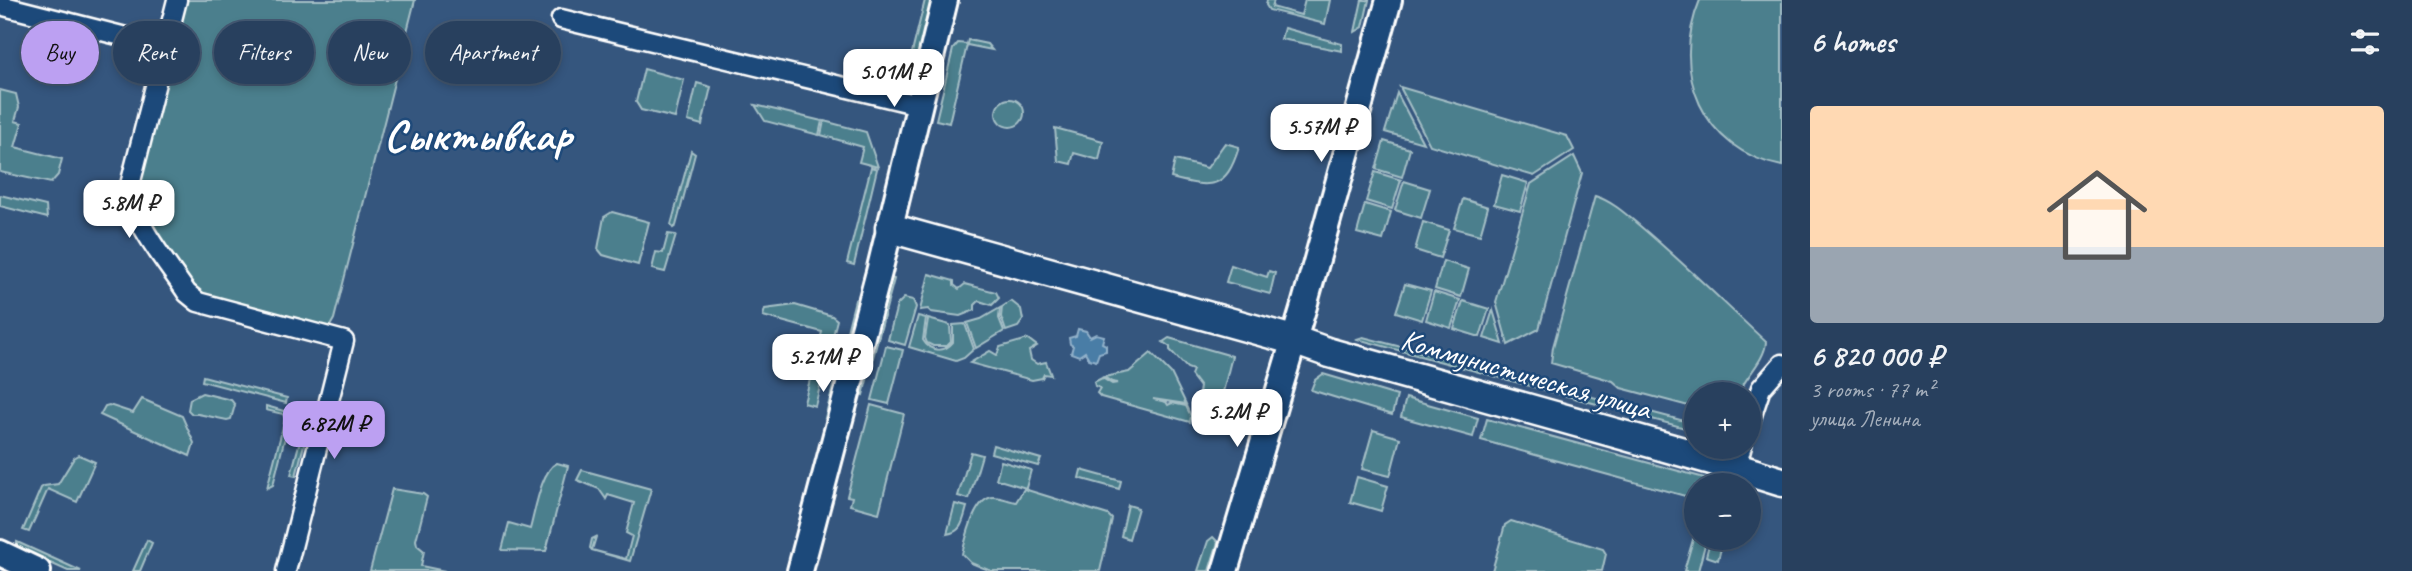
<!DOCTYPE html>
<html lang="en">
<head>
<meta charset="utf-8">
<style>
	body { margin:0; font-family:Caveat,sans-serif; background:#344b67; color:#f1f3f6; height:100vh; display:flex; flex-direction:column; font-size:26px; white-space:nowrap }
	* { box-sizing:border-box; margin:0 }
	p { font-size:23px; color:#a5afbc }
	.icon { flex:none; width:38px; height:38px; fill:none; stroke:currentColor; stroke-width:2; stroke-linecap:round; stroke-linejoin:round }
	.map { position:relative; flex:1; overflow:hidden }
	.drawer { display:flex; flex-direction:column; background:#28405e; width:630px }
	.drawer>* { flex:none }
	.guide { position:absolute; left:21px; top:21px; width:665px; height:63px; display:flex; gap:14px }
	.controls { position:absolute; left:1684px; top:382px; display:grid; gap:14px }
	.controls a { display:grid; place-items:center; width:77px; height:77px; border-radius:50%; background:#28405e; box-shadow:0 4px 10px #0003,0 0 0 2px #445973; font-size:35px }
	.price { position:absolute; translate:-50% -60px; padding:0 16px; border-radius:14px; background:#fff; color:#222; font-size:23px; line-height:46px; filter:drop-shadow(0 2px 4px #0008) }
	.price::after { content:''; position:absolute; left:50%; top:42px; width:21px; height:16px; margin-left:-10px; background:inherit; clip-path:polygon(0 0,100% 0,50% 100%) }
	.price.current { background:#bca0f2; color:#111 }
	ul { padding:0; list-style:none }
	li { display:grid; align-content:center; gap:14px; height:371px; padding:0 28px }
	li span { display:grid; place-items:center; height:217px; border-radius:7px; color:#555 }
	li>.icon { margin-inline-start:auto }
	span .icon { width:126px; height:126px; fill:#fffc; stroke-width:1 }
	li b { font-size:30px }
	h2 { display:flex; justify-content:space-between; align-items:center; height:84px; padding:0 28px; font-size:30px }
	.pill { padding:0 24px; border-radius:32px; background:#28405e; box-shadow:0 4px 10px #0003,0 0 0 2px #445973; font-size:24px; line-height:63px }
	.pill.current { background:#bca0f2; color:#111 }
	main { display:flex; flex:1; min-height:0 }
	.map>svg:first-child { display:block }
	.green { fill:#4b7f8d; stroke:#a5bfc6; stroke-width:2 }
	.water { fill:#497da6; stroke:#92b1ca; stroke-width:2 }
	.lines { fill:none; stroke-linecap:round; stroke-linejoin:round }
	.street-casing { stroke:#fff; stroke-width:23 }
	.secondary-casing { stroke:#fff; stroke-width:30 }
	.primary-casing { stroke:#fff; stroke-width:33 }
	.street { stroke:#1f4a7a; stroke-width:18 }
	.secondary { stroke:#1f4a7a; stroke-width:24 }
	.primary { stroke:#1f4a7a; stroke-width:28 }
	.labels { text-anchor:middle; stroke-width:5; stroke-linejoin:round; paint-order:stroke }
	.street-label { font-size:30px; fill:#fff; stroke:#1f4a7a }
	.town-label { font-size:44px; font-weight:bold; fill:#fff; stroke:#1f4a7a }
</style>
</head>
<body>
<main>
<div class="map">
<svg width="1782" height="571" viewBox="0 0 1782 571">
	<rect width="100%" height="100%" fill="#35567e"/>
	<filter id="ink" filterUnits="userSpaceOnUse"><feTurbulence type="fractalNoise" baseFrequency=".0143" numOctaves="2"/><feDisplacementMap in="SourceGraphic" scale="14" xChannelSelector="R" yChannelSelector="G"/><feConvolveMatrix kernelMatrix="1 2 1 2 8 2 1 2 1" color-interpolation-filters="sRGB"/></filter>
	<g filter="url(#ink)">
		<!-- green -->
		<g class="green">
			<path d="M182,0H415L334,319L330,326L324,329L211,302L192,290L140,209L136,193Z"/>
			<path d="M925,0H933L917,66L909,65Z"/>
			<path d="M1267,0H1274L1272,7L1301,15L1305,0H1330L1325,24L1269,10L1266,5Z"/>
			<path d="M1362,0H1369L1363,27L1355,32Z"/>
			<path d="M1700,0H1782V166C1702,150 1670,72 1700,0Z"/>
			<path d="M1284,28L1342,44V51L1281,39Z"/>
			<path d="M968,40L987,44L992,50L967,45L949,123L936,120L953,49L958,43L967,44Z"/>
			<path d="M644,69L684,80L675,118L641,110L636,102Z"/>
			<path d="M697,83L711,87L702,125L688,121Z"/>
			<path d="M1400,87L1567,136L1574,150L1534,176L1430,145Z"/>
			<path d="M0,90L16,94L19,107L15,121L22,123L15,147L62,159L58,175L51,183L0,172Z"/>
			<path d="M1397,93L1423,143L1385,132Z"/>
			<circle cx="1010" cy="113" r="14"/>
			<path d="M755,105L822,121L819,135L765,121Z"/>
			<path d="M824,121L866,132L878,167L859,162L863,147L821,135Z"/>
			<path d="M1055,128L1103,141L1099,160L1074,153L1071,164L1058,161Z"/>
			<path d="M1384,141L1410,149L1402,177L1376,169Z"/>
			<path d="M1225,143L1239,147C1226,191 1210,188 1171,178L1175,160L1207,168Z"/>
			<path d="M691,151L695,154L676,226L673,228L671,225Z"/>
			<path d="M1574,156L1582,173L1539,329L1508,345L1496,302L1531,184Z"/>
			<path d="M871,167L877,169L854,265L847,263Z"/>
			<path d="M1375,172L1401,180L1392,209L1366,201Z"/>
			<path d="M1502,175L1528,183L1520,211L1494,204Z"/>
			<path d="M1404,181L1430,189L1421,218L1395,210Z"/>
			<path d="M0,195L46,206L47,218L0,206Z"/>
			<path d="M1595,196C1612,201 1627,215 1640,226C1684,263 1724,303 1766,342C1765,360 1746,376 1738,394H1696V408L1621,388L1613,381L1551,363L1553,347Z"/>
			<path d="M1463,199L1488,207L1480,235L1454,228Z"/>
			<path d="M1365,204L1391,212L1383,240L1357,233Z"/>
			<path d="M612,212L649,222L638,265L603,255L598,249L604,217Z"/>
			<path d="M1423,222L1449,230L1440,258L1415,250Z"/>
			<path d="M668,234L676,235L665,272L652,269L656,252L663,253Z"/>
			<path d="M1443,261L1469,269L1461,297L1435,289Z"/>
			<path d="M1231,265L1267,277L1269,271L1275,273L1270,294L1226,282Z"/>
			<path d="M929,274L954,281V285L959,289L965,284L996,292L999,298L992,305L979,301L975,305V310L960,316L931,312L928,309L920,310Z"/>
			<path d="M889,277L894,279L863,395L859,393Z"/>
			<path d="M1405,284L1431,291L1422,320L1396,312Z"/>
			<path d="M1434,292L1460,300L1451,328L1426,320Z"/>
			<path d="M904,298L913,300L916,307L905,345L888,340L897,305Z"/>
			<path d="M855,300L861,302L830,417L825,418Z"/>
			<path d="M1011,301L1021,309L1023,320L1018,327L1006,331L1001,317L1002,307Z"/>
			<path d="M1463,301L1489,309L1480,337L1454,329Z"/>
			<path d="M795,305L832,316L837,320L815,406L804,403L822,332L763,316L765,309Z"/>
			<path d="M1000,308L999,318L1004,331L976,348L967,323L981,319Z"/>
			<path d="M1493,310L1503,344L1484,338Z"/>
			<path d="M918,316L926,318L923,340C930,352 944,353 953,342V325L965,324L974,349L964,358L956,361L909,347Z"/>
			<path d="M928,319L950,325L951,342L947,346H933L927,343L925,338Z"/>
			<path d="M1363,337L1696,424V431L1357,339Z"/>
			<path d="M1169,338L1232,356L1218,412L1206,395L1199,393L1200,387L1191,375L1193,370L1187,368L1170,350V347L1163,342Z"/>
			<path d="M1028,339L1037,346L1029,351L1031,360L1037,364L1046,362L1051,375L1044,374L1042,378L1032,380L970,363L990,351L997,355L1000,347Z"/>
			<path d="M886,346L903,350L889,404L872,400Z"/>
			<path d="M1151,353L1171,373L1186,404L1153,399L1166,402L1168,405L1172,403L1186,406L1191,416L1190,422L1101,397L1097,393L1100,388L1095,386L1094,382L1102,378L1112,384L1118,383L1112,382L1104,377L1129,372Z"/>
			<path d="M1323,374L1397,396L1392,415L1311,390L1315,380Z"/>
			<path d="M203,376L287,398L286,403L202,381Z"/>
			<path d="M202,393L231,400L235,405L231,419L227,420L198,414H192L188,410L190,399Z"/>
			<path d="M1406,398L1478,418L1473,437L1401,417Z"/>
			<path d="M142,399L182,416L194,443L190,456L100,415L105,406L109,405L133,413Z"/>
			<path d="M871,405L904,414L879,513L850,505L852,497L847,496Z"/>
			<path d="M266,406L291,413L273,485L267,488L285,419L283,414L266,410Z"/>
			<path d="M307,414L311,417L296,476L291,475Z"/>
			<path d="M1487,419L1712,480L1721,485H1696V499L1481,440Z"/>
			<path d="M1373,430L1400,438L1390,476L1362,469Z"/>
			<path d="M993,445L1041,459L1038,466L991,453Z"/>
			<path d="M971,452L982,455L969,499L958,496Z"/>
			<path d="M79,455L95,462L77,502L48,489L29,532L23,530L41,488L44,486L58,484L74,458Z"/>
			<path d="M1001,461L1031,470L1026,488L996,479Z"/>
			<path d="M557,463L568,466L546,551L502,550L509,523L530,529C535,512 541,470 557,463Z"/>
			<path d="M582,470L651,489L630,561L592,550L590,548L592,539L596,537L592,550L626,559L632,536L626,533L634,503L608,495L606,499L599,489L577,480Z"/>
			<path d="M1081,470L1121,481L1119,489L1079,478Z"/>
			<path d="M1357,477L1388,486L1381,511L1350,502Z"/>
			<path d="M392,489L423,494L427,497L416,540L417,545L424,551L421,566L445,571H370Z"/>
			<path d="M1024,489L1108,515L1112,519L1100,571H991L971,563L962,554C966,539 974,497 994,497C1001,497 1009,501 1016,502Z"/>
			<path d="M955,504L967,507C963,521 962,532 947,534Z"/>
			<path d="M1128,505L1138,508L1129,539L1121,536Z"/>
			<path d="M1511,521L1603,549L1606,554L1602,571H1492L1505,525Z"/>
			<path d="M1696,529V537H1707L1698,571H1684Z"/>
			<path d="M1213,537L1218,542L1209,571H1198L1208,541Z"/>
			<path d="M1711,537H1724L1718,560L1706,556Z"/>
			<path d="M147,540L152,543L140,571H133Z"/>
			<path d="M17,542L81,571H68L17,548Z"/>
		</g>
		<!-- water -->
		<path class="water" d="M1078,329L1086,331L1090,337L1096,334L1104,336L1102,343L1106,345V351L1099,353L1096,361L1089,359L1085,352L1079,356L1071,353L1073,346L1070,344L1069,338L1076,336Z"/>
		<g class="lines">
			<defs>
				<g id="street">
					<path d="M177,0L130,185C129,219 168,264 187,293L198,302L344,341L286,571"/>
					<path d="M0,5L165,47"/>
					<path d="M561,19L919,105"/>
					<path d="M1748,427L1761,388L1782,364"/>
					<path d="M1736,468L1742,446"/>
				</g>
				<g id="secondary">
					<path d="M0,553L38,571"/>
					<path d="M800,571L879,272L945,0"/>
					<path d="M1225,571L1304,306L1389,0"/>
				</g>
				<path id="primary" d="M890,228L1293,340L1330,353L1708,459L1782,482"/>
			</defs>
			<!-- street casing -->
			<use href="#street" class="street-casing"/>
			<!-- secondary casing -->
			<use href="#secondary" class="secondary-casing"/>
			<!-- primary casing -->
			<use href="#primary" class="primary-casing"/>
			<!-- street -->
			<use href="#street" class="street"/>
			<!-- secondary -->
			<use href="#secondary" class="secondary"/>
			<!-- primary -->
			<use href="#primary" class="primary"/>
		</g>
	</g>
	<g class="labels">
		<!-- street labels -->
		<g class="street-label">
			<text transform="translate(1526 374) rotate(16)" y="10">Коммунистическая улица</text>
		</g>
		<!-- town labels -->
		<g class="town-label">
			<text x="478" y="150">Сыктывкар</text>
		</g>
	</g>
</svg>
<div class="controls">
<a>+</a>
<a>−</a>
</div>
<b class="price" style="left:894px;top:109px">5.01M ₽</b>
<b class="price" style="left:1321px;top:164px">5.57M ₽</b>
<b class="price" style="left:129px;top:240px">5.8M ₽</b>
<b class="price" style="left:823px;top:394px">5.21M ₽</b>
<b class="price" style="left:1237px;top:449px">5.2M ₽</b>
<b class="price current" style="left:334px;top:461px">6.82M ₽</b>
<div class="guide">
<a class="pill current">Buy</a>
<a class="pill">Rent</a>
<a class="pill">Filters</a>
<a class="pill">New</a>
<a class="pill">Apartment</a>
</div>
</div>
<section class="drawer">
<h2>6 homes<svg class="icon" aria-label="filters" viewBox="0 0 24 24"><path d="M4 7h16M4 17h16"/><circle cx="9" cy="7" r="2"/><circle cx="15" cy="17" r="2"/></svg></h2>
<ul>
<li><span style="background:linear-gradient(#ffd9b3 65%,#9aa5b1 0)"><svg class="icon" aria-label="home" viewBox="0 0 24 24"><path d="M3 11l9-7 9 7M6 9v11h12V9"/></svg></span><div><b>6 820 000 ₽</b><p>3 rooms · 77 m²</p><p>улица Ленина</p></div></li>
</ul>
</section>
</main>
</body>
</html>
